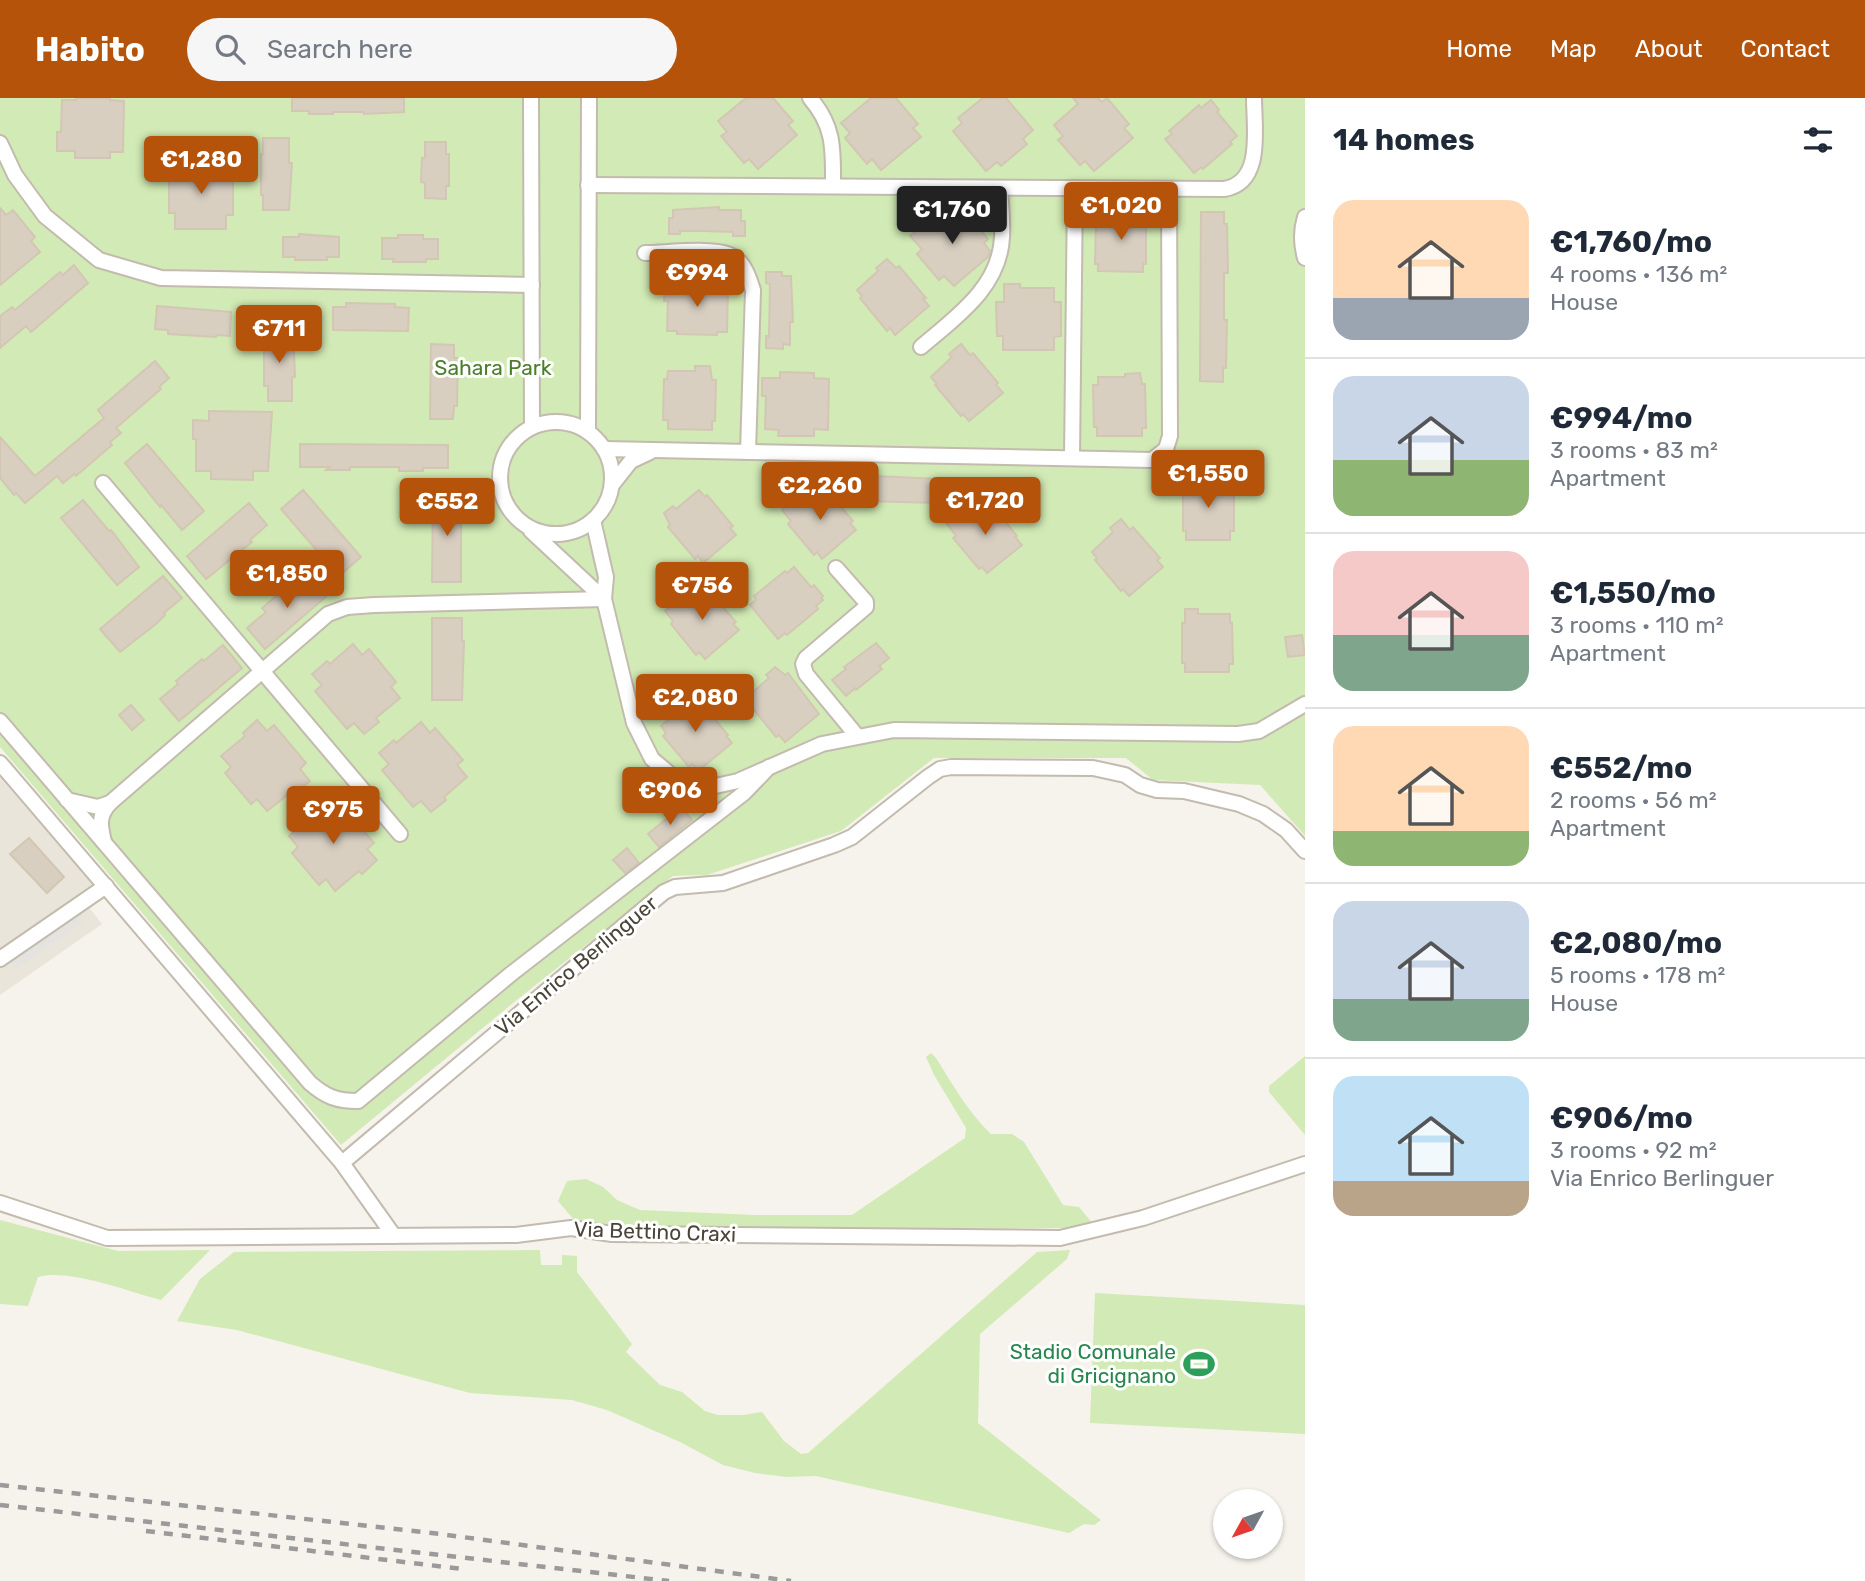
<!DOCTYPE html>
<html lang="en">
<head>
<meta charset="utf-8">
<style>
	body { margin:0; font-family:Rubik,sans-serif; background:#f6f6f7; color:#1f2937; height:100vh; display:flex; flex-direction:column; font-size:26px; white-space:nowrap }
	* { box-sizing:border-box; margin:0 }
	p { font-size:23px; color:#747a83 }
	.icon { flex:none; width:38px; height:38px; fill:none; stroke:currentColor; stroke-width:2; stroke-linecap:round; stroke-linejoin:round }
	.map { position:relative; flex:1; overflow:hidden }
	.sheet { display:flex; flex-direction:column; background:#fff; width:560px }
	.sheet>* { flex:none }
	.needle { width:46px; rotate:230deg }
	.controls { position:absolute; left:1213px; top:1391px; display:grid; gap:14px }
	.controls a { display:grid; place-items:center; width:70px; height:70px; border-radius:50%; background:#fff; box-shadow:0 2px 5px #0004; font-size:35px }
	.price { position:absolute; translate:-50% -60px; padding:0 16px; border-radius:7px; background:#b45309; color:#fff; font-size:23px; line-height:46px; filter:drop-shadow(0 2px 4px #0008) }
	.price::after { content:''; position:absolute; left:50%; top:42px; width:21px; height:16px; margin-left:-10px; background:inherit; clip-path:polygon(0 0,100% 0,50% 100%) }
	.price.on { background:#222; color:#fff }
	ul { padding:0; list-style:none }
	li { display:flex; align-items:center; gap:21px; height:175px; padding:0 28px }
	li+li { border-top:2px solid #e0e1e3 }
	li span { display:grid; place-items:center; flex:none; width:196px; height:140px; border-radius:21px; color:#555 }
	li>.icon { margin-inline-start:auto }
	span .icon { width:84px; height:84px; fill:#fffc; stroke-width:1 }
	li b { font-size:30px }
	h2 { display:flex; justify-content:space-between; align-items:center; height:84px; padding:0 28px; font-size:30px }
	header { display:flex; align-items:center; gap:42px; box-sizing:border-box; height:98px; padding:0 35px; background:#b45309; color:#fff }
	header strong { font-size:33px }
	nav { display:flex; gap:38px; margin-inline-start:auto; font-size:24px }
	.search { width:490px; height:63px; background:#f6f6f7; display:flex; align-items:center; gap:18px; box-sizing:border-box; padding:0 24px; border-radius:38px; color:#747a83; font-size:26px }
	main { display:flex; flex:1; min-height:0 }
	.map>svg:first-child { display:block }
	.residential { fill:#eae5da }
	.green { fill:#d2eab5 }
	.parking { fill:#e5e3e0 }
	.building { fill:#d8cfc1; stroke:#d3c7b4; stroke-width:2 }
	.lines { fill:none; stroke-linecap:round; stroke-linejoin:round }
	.minor-casing { stroke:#c2bbae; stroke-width:18 }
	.minor { stroke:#fff; stroke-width:14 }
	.rail { stroke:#9a9a9a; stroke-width:4.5; stroke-dasharray:9 9; stroke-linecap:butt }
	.labels { text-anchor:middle; stroke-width:6; stroke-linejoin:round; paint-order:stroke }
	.park-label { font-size:21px; fill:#4a7f2a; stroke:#fff }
	.street-label { font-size:21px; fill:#4b4439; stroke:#fff }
	.leisure-label { font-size:21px; fill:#27864d; stroke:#fff; text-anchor:end }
</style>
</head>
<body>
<header>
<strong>Habito</strong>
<div class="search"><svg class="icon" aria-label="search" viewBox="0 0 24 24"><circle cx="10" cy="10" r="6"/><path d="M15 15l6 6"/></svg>Search here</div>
<nav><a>Home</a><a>Map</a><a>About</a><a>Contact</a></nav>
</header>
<main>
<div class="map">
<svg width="1305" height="1483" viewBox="0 0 1305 1483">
	<rect width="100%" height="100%" fill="#f6f3ec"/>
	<!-- residential -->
	<path class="residential" d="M0,675L95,787L79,797L102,826L0,897Z"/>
	<!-- green -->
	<g class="green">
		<path d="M0,0H1305V738L1260,687L1153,682L1126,660H934L841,733L707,777L673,778L513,905L341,1047L0,649Z"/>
		<path d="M931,955L936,960C953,987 968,1014 991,1036H1012L1024,1044L1063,1107L1079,1109L1093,1126L1082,1130H1051L673,1132L598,1129L574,1122L558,1103L567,1083L586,1081L603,1089L617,1102L640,1112L755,1117H852L965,1040L966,1030L934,977L926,959Z"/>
		<path d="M1305,958V1037L1269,994V988Z"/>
		<path d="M0,1122L118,1153L210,1152L161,1202C129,1194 69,1170 38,1179L28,1208L0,1206Z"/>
		<path d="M540,1152L541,1167H562V1157L577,1158V1174L632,1246L626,1254L660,1287L682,1294L705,1313L718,1317H743L762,1314L784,1343L801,1356L808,1355L1037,1154L1070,1152L1067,1161L980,1236L978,1325L1101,1422L1094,1427L1084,1426L1069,1435L816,1378L787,1379L755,1375L723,1367L680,1344L607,1312L572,1302L470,1295L237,1232L177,1223L200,1181L234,1154Z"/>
		<path d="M1095,1195L1305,1207V1336L1090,1325Z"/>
	</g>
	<!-- parking -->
	<path class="parking" d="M82,810L81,826L17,870L12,869L13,858Z"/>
	<!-- building -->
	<g class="building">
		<path d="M76,0H110V2L124,3L123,54H110V60H75V53H57V34H61L62,2H76Z"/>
		<path d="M292,0H404V14L364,16V14H333V16H309V13H292Z"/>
		<path d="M746,0H773L793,23L788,27L797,37L758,71L749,61L744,65L721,38L727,34L718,23Z"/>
		<path d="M871,0H896L918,26L913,30L921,39L881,72L872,61L867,66L845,40L850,35L841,25Z"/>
		<path d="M983,0H1006L1033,32L1023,41L1027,46L1001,68L997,64L986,73L953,33L962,25L958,20Z"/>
		<path d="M1073,0H1098L1102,4L1107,0L1129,26L1124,30L1133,40L1094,73L1085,63L1080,67L1058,42L1063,38L1054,27L1078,6Z"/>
		<path d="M1211,2L1219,12L1217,14L1237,38L1230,44L1232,46L1203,71L1201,69L1194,75L1165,41L1172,36L1169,33L1199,7L1201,10Z"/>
		<path d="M263,40H289V65H292L289,112H263V97H261V56H263Z"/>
		<path d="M425,44H446V56H449V88H446V101L425,100V85L421,84L422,60H425Z"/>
		<path d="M175,64H194V67H227V81H233V117H226V131H175V115H169V81H175Z"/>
		<path d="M719,109V112H741V123H745V138H733V134L703,133H680V136H669V120H673V112Z"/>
		<path d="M952,109L961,119L966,115L988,141L984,145L990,153L988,159L954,188L944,178L939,182L917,156L922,151L910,138L924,126L927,130Z"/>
		<path d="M0,110L6,117L13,112L35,139L31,143L40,154L0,187Z"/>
		<path d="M1127,111H1142L1143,124L1146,125V166H1143V174L1098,173V166H1095L1096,123H1098L1099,114L1127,115Z"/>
		<path d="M1201,114H1224V126H1227L1228,175H1224V222H1227L1226,270H1223V284L1200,283Z"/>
		<path d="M299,136L339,139V159H327V162H295V159H283V139H299Z"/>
		<path d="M398,137H423V141H438V161H426V164H393L394,161H382V140H398Z"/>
		<path d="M887,161L896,170L899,168L926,200L923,201L929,208L895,237L890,230L887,233L860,200L862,198L857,192L878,173L876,170Z"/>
		<path d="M74,167L88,185L31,234L26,228L0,250V218L12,209L15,212L60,174L63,177Z"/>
		<path d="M766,174H782V178H791L793,224H790V247L783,246V251L766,250V238H769L770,186L766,185Z"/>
		<path d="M676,185L717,186V189H728L727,234H717V237L677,236V233H667L668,203H664L665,189H676Z"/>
		<path d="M1004,186H1020V190H1054V204H1061V238L1054,239V252H1003V238H997L996,204H1004Z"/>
		<path d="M346,205L395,206V209L409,210L408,233L333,232V209H346Z"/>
		<path d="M157,208L231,214L230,238L217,237L216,239L168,236V232L155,231Z"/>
		<path d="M268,231H293L295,279H292V303H268V288H264V245H268Z"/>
		<path d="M431,246L454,247V260H458L457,308H454L453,321H430Z"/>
		<path d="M961,246L970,257L973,255L998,285L996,287L1003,295L969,323L963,316L961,318L935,287L937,286L931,279L952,259L949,256Z"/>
		<path d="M155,263L169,280L159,289L161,291L116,330L121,335L110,344L112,347L76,378L74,376L63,385L57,378L25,405L16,395L14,397L0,380V339L35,378L104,320L98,312Z"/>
		<path d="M695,268H710L712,282H716L715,323H712V332L668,331V322H663L664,281H667L668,273H695Z"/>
		<path d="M780,274L814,275V280L829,281L828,332L814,331V338H778L779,332L765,331L766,298H762V280H780Z"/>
		<path d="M1140,275L1142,286H1145L1146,330H1142V338H1097V329H1094L1093,287H1098V279H1125V276Z"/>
		<path d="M209,313L272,314L268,373H253V382L211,381V373H196V341H193V322L209,323Z"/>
		<path d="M147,346L204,413L182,432L161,407L160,409L125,365Z"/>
		<path d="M300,346L448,347V370H423V373H399V369H350V372H326L330,369H300Z"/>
		<path d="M876,378L939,381L938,405L863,403L864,380H876Z"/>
		<path d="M1186,379H1198L1199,383H1231V392H1234V433H1230V442H1186V433H1183V392L1186,393Z"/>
		<path d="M819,388L824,395L827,392L853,423L850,425L856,432L822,461L817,454L814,457L788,426L791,423L782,412L793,403L796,407Z"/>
		<path d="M303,392L361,459L339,478L281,411Z"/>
		<path d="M699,392L705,399L707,397L733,428L730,430L736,437L703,465L698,458L695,461L668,429L670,427L664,415L673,408L676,411Z"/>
		<path d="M433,395L461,396V484H432Z"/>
		<path d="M83,402L109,433L111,432L139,469L117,487L61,420Z"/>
		<path d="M983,402L989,410L992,407L1017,438L1015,439L1022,447L987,475L982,469L979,471L953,440L956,438L947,426L957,418L960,422Z"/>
		<path d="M249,405L267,427L250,442L252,444L206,481L187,458Z"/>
		<path d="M1121,421L1130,432L1133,429L1160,460L1157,462L1163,469L1129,498L1123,491L1121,493L1095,462L1097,460L1092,454L1113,434L1110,430Z"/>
		<path d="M794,469L811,489L814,487L823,498L821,500L823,502L816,508L818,511L787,537L785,535L778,541L750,507L756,502L754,498L785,473L787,475Z"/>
		<path d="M309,475L328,497L265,551L247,530L266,514L262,510L288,488L291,491Z"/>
		<path d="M163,478L182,500L164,515L165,517L156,526L120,554L100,531Z"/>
		<path d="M701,488L707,495L709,493L736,524L733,526L739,532L705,561L699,554L696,557L671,526L673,523L665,513L676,504L678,507Z"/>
		<path d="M1185,511H1198V516H1230V525H1232L1233,566H1229V574H1185V565H1182V525H1185Z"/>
		<path d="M432,520H462V543H464L462,602H432Z"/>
		<path d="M1302,537L1305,557L1288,559L1285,539Z"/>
		<path d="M876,545L889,560L879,568L882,571L856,592L855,590L846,598L832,582L846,571L844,569Z"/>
		<path d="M353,546L362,557L369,551L396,584L391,589L400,600L376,620L379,624L364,636L354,625L347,631L315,593L322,587L312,576L327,563L330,566Z"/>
		<path d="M223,547L242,570L179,623L160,601L178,586L176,583L202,561L204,563Z"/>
		<path d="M775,569L785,577L788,575L819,616L785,644L779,637L776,639L751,608L753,606L747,599L769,580L766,577Z"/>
		<path d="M690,596L700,608L702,606L728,637L726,638L732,645L698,673L692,666L689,669L663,638L666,635L661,628L682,610L679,606Z"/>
		<path d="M131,607L144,622L132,632L119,617Z"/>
		<path d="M257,622L267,633L274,627L306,665L300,671L310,683L294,695L292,693L267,713L257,701L251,706L225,675L231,669L221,658L245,638L243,635Z"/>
		<path d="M421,624L430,635L435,630L463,662L457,667L467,679L444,699L446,702L431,714L421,703L413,709L382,672L389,666L379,655L394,642L396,645Z"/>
		<path d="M325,703L334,713L341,706L374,745L367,751L377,762L362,776L359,773L335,793L326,781L319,787L292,755L298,749L289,738L313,717L311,715Z"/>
		<path d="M681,709L692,722L659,749L648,736Z"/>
		<path d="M29,740L64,779L47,795L10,756Z"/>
		<path d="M627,750L639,765L625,775L613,762Z"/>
	</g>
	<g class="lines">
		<defs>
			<g id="minor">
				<path d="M531,0L532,329"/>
				<path d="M810,0C835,29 833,52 833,88"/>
				<path d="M0,45L15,77L45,118L99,162L161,180L532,187"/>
				<path d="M588,87L1224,91C1264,85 1254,30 1254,0"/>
				<path d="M1305,119C1301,132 1301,146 1305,160"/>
				<path d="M645,155C665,155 719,148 734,159C745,166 749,180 753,192L748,354"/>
				<path d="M921,249C956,219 1000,189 1002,139C1003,123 1001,106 1000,90"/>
				<circle cx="556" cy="380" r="56"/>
				<path d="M588,334L589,0"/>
				<path d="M604,351L1152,362L1166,351L1170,338L1169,91"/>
				<path d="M1072,360L1075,90"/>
				<path d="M103,385L400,736"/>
				<path d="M612,387L631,363L650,354"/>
				<path d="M593,422L606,479L604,501L634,625L652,661L677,682L702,691L738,683L822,646L894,632L1238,636L1259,633L1305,606"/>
				<path d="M531,433L604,501"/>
				<path d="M836,470L866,504V509L806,560L803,566L806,576L857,638"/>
				<path d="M0,623L310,985C326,999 337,1003 358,1003L511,876L744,695L769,669"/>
				<path d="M0,665L342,1065L394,1138"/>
				<path d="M67,702L98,709L110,705"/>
				<path d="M104,744C100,727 98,718 110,705L328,516L347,509L374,507L604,501"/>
				<path d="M0,861L106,788"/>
				<path d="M342,1065L664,794L675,789L723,785L834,747L852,739L928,679L940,671L951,669L1093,670L1125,677L1140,687L1157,692L1184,693L1239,706L1263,716L1286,732L1305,753"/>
				<path d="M0,1105L107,1140L516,1137L571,1130L612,1136L1060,1140L1143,1120L1305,1066"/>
			</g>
		</defs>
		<!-- minor casing -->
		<use href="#minor" class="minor-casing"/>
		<!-- minor -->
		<use href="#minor" class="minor"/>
		<!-- rail -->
		<g class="rail">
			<path d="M0,1387L440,1436L791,1483"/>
			<path d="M0,1407L669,1483"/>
			<path d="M146,1433L462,1471"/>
		</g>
	</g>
	<!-- icons -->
	<defs>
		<symbol id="stadium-bare" viewBox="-9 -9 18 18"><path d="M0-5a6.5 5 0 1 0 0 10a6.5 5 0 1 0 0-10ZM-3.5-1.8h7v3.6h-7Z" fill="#2e9e5b" stroke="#fff" stroke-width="2.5" paint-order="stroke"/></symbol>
	</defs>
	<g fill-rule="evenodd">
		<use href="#stadium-bare" x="1177" y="1244" width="44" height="44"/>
	</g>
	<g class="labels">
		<!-- park labels -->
		<g class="park-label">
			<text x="493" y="277">Sahara Park</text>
		</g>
		<!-- street labels -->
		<g class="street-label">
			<text transform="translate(576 868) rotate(-40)" y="7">Via Enrico Berlinguer</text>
			<text transform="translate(655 1134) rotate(2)" y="7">Via Bettino Craxi</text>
		</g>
		<!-- leisure labels -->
		<g class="leisure-label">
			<text x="1176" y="1261">Stadio Comunale<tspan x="1176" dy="24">di Gricignano</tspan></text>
		</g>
	</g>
</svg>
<div class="controls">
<a><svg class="needle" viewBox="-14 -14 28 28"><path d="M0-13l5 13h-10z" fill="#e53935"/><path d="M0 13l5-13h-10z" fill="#747a83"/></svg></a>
</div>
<b class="price" style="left:201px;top:98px">€1,280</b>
<b class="price" style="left:1121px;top:144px">€1,020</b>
<b class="price on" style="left:952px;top:148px">€1,760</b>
<b class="price" style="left:697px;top:211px">€994</b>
<b class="price" style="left:279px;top:267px">€711</b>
<b class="price" style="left:1208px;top:412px">€1,550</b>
<b class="price" style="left:820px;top:424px">€2,260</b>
<b class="price" style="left:985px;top:439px">€1,720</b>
<b class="price" style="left:447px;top:440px">€552</b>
<b class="price" style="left:287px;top:512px">€1,850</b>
<b class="price" style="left:702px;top:524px">€756</b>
<b class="price" style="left:695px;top:636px">€2,080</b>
<b class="price" style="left:670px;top:729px">€906</b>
<b class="price" style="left:333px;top:748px">€975</b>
</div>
<section class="sheet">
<h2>14 homes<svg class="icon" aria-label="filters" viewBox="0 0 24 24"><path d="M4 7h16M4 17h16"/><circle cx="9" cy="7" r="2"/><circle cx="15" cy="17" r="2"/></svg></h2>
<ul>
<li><span style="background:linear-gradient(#ffd9b3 70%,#9aa5b1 0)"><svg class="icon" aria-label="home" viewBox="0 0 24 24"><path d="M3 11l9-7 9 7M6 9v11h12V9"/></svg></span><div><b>€1,760/mo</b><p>4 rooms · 136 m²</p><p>House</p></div></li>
<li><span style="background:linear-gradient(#c9d6e8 60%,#8fb573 0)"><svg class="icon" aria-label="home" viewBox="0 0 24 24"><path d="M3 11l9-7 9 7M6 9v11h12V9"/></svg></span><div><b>€994/mo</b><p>3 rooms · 83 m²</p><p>Apartment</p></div></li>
<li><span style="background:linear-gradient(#f6c9c9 60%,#7fa58c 0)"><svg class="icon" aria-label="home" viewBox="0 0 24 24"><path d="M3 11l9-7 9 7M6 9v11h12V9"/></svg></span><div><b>€1,550/mo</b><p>3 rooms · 110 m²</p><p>Apartment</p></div></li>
<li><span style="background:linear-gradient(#ffd9b3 75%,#8fb573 0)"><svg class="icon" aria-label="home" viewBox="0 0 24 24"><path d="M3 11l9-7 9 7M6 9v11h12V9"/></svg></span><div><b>€552/mo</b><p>2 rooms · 56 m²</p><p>Apartment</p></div></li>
<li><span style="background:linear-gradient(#c9d6e8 70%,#7fa58c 0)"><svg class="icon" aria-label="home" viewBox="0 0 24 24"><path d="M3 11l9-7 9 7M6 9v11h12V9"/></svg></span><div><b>€2,080/mo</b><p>5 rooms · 178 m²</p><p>House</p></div></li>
<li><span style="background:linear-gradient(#bfe0f5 75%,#b9a48a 0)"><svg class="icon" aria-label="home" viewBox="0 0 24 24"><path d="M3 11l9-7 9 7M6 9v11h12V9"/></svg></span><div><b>€906/mo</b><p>3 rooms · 92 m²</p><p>Via Enrico Berlinguer</p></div></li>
</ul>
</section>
</main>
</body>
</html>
